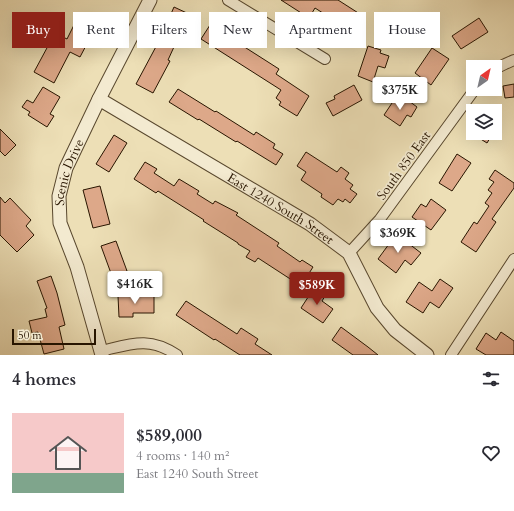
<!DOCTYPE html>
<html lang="en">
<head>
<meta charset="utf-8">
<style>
	body { margin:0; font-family:Cardo,serif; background:#f2f2f3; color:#2b2b33; height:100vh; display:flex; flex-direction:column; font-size:15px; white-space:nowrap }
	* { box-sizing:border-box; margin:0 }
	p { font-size:13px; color:#7c7c81 }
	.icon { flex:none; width:22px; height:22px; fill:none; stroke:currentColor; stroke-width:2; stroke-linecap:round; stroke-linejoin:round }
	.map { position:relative; height:355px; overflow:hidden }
	.drawer { display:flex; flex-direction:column; background:#fff; flex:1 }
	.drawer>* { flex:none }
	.hud { position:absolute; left:12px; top:12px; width:490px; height:36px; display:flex; gap:8px }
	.needle { width:26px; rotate:34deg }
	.fabs { position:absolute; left:466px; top:60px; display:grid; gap:8px }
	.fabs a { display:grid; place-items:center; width:36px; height:36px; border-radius:0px; background:#fff; box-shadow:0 4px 16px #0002; font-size:20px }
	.scale { position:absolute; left:12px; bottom:10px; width:84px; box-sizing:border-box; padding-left:4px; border:2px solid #281500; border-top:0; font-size:11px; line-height:14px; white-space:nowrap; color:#281500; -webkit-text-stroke:3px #f3ead0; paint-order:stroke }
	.price { position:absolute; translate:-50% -34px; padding:0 9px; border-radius:4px; background:#fff; color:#222; font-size:13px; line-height:26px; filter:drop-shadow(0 1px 2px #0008) }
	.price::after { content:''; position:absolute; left:50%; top:24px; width:12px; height:9px; margin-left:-6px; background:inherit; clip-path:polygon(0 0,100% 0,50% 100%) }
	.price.selected { background:#8f2418; color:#fff }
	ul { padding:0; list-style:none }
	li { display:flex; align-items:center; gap:12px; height:100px; padding:0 12px }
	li+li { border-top:1px solid #e1e1e2 }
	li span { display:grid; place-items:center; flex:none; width:112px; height:80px; border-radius:0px; color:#555 }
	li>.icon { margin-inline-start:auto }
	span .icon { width:48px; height:48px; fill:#fffc; stroke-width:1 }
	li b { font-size:17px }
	h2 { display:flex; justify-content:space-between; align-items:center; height:48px; padding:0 12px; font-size:17px }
	.tag { padding:0 14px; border-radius:0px; background:#fff; box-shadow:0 4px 16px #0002; font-size:14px; line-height:36px }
	.tag.selected { background:#8f2418; color:#fff }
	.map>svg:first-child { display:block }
	.building { fill:#dda889; stroke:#281500 }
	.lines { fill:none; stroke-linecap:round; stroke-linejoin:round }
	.minor-casing { stroke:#59482e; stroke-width:12 }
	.tertiary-casing { stroke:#59482e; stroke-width:15 }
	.minor { stroke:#f3ead0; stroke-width:10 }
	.tertiary { stroke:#f3ead0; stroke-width:13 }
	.labels { text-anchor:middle; stroke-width:3.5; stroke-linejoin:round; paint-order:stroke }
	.street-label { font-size:13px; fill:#281500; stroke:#f3ead0 }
</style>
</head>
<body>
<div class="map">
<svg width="514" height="355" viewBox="0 0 514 355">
	<rect width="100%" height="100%" fill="#eddfb6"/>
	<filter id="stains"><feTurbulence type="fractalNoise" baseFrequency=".005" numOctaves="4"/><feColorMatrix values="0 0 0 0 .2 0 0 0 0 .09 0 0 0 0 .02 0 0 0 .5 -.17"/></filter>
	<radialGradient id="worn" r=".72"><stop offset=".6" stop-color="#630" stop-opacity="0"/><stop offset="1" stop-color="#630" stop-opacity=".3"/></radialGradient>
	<!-- building -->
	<g class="building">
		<path d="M281,0H338L363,16L355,29L342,21L340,24L315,8L309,18Z"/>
		<path d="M174,7L189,14L168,60L170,61L153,93L136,84L159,41Z"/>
		<path d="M80,13L98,23L80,57L70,52L54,83L34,72L55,33L67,39Z"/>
		<path d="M479,18L488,32L461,49L452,36Z"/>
		<path d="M210,25L279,69L276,74L309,96L297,116L279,105L281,102L276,98L281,90L201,39Z"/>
		<path d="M368,46L381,50L380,53L389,56L385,68L378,66L373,82L358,76Z"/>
		<path d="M432,48L449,59L431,85L415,73Z"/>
		<path d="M514,84V97L505,98L503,86Z"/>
		<path d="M354,85L362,100L333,116L326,103L335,99L334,96Z"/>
		<path d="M43,87L60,97L50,114L54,116L47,127L28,115L30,112L22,107L27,100L33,103Z"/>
		<path d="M178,89L215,112L216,111L254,135L256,132L275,144L273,148L283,154L276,165L237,141L236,142L199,119L198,120L169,102Z"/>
		<path d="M396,97L403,102L405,98L417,107L411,117L407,115L400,126L384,115Z"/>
		<path d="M0,129L16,145L5,156L0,151Z"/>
		<path d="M471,133H493L487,143Z"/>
		<path d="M114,135L127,143L109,172L96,164Z"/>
		<path d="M306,152L337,172L341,167L349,173L345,179L353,185L350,189L357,194L350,203L345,199L343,202L338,199L333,205L321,197L322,194L301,180L306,172L297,166Z"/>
		<path d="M457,154L471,163L452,191L439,183Z"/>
		<path d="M145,162L157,169L154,173L174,186L179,179L199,191L197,194L213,204L215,201L238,213L236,215L279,243L277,246L300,262L302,260L313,267L301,286L258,258L255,262L246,257L250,251L238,244V243L219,231L203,221L204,220L158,191L156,193L134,179Z"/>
		<path d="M495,170L514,183V188L492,219L496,222L476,252L461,242L474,222L477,224L489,206L485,203L492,193L488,190L494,182L489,179Z"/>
		<path d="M100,186L110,224L93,228L83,190Z"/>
		<path d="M0,197L5,203L10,198L31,220L26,226L34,235L17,252L0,235Z"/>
		<path d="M431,199L446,210L431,230L412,217L421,204L426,207Z"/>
		<path d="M395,233L421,253L411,265L405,260L396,273L378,259L389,244L388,243Z"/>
		<path d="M116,241L127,271L112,276L101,246Z"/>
		<path d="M51,276L57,293L65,325L59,327L64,349L44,354L38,332L32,333L29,321L47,317L45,309L47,308L37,281Z"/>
		<path d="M440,279L453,288L439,308L430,302L423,313L406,302L419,282L432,291Z"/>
		<path d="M314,288L325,296L322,301L333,309L323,323L301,308Z"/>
		<path d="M118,296H154V313H133V317H119Z"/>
		<path d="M186,301L237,334L241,328L258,339L255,344L272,355H240L215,339L214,340L176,315Z"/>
		<path d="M341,327L368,347L378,355H353L332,340Z"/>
		<path d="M501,332L514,341V355H486L476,349L486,333L496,340Z"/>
	</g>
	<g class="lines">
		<defs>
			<g id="minor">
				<path d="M228,0L325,59"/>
				<path d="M495,69L505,64L514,60"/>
				<path d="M349,253L380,219L475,89"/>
				<path d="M101,351C131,344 149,336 177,355"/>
				<path d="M451,355L514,259"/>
			</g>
			<g id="tertiary">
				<path id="s1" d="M99,99L310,224L349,253L377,308L395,330L427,355"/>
				<path id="s2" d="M102,355L77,267L60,223L59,196L66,168L99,99L150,0"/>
			</g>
		</defs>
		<!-- minor casing -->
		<use href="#minor" class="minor-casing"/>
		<!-- tertiary casing -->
		<use href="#tertiary" class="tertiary-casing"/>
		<!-- minor -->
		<use href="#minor" class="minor"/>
		<!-- tertiary -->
		<use href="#tertiary" class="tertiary"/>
	</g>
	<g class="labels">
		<!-- street labels -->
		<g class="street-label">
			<text transform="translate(403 165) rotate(-54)" y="5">South 850 East</text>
			<text dy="5" stroke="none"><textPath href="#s2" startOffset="191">Scenic Drive</textPath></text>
			<text dy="5" stroke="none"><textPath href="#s1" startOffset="212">East 1240 South Street</textPath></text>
		</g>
	</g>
	<rect width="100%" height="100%" filter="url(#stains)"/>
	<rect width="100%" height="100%" fill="url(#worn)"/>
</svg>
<div class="fabs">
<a><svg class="needle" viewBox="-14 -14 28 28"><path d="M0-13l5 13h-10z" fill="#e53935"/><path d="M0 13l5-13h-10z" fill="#7c7c81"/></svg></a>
<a><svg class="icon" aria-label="layers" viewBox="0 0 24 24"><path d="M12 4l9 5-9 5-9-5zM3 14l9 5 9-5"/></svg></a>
</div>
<div class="scale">50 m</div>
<b class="price" style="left:400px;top:111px">$375K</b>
<b class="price" style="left:398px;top:254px">$369K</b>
<b class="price" style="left:135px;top:305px">$416K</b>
<b class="price selected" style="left:317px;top:306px">$589K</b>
<div class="hud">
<a class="tag selected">Buy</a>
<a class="tag">Rent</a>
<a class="tag">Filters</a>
<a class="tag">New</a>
<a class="tag">Apartment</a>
<a class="tag">House</a>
</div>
</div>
<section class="drawer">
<h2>4 homes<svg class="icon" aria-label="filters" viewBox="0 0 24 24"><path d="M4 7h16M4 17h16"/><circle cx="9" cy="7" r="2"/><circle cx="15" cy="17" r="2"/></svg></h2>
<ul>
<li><span style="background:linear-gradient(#f6c9c9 75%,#7fa58c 0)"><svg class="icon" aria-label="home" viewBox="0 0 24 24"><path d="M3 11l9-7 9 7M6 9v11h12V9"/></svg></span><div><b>$589,000</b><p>4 rooms · 140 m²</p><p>East 1240 South Street</p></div><svg class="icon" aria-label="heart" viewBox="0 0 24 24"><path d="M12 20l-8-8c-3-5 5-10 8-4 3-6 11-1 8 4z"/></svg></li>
</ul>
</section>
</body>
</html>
